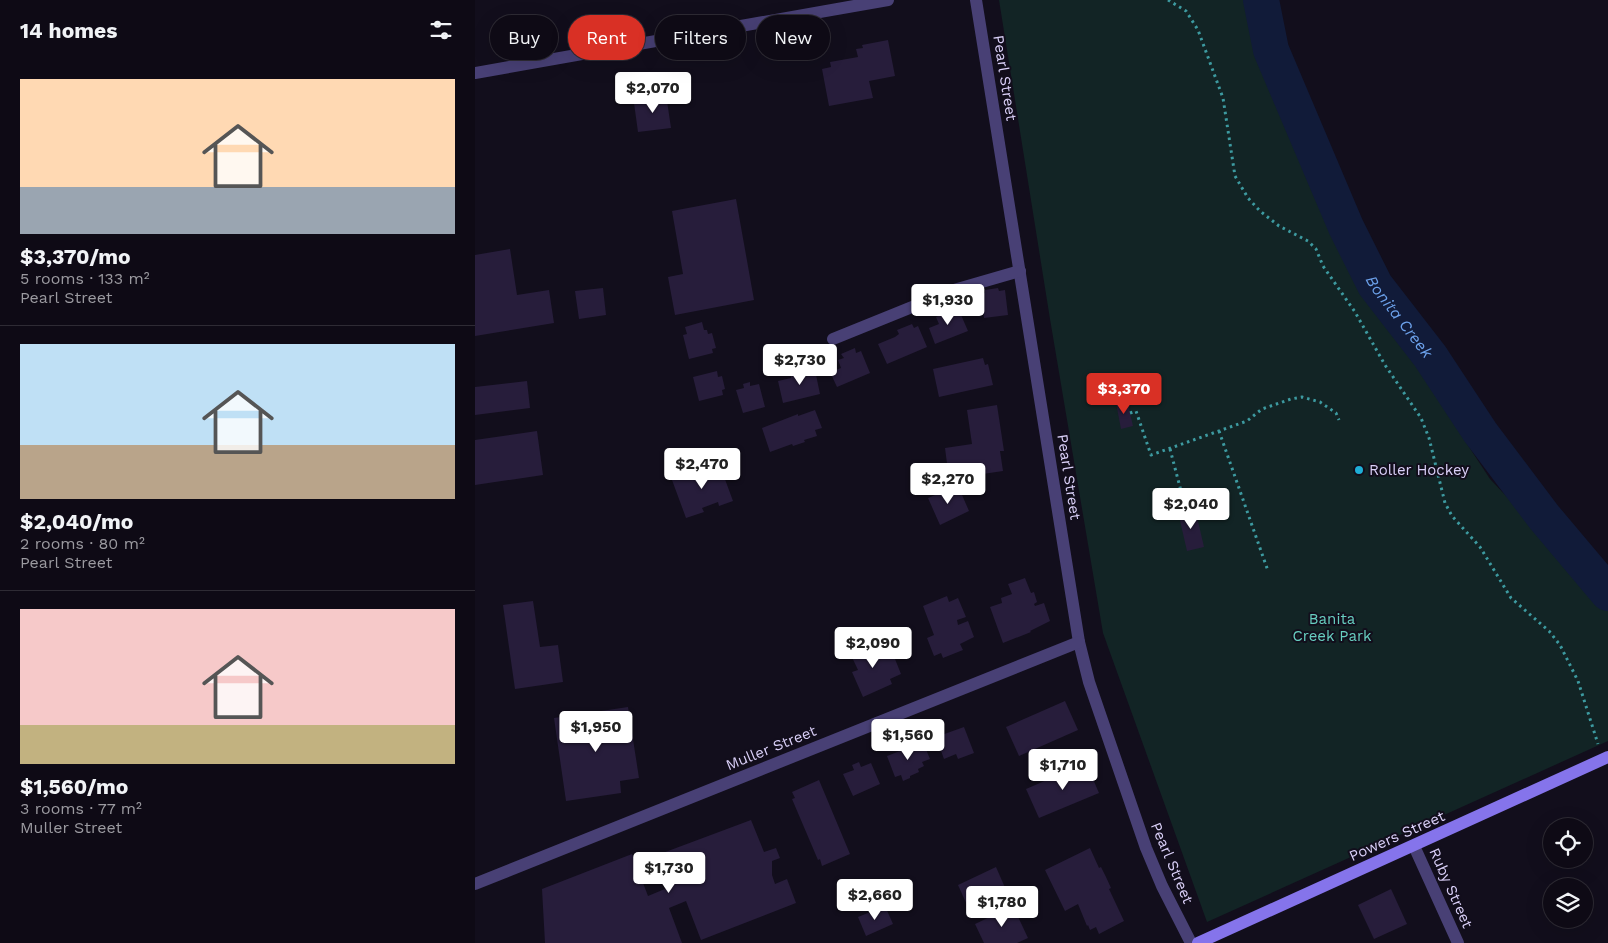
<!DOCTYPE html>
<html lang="en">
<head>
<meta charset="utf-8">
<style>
	body { margin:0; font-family:"Work Sans",sans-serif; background:#17131e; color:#f1f3f6; height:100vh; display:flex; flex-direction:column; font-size:19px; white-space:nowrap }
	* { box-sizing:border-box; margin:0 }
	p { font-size:16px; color:#9b9aa0 }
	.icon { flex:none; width:28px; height:28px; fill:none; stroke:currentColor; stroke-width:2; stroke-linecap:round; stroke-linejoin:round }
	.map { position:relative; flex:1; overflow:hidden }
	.side { display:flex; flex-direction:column; background:#0e0a15; width:475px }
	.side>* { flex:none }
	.top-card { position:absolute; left:15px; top:15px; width:475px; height:45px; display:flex; gap:10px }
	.controls { position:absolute; left:1068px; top:818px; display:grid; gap:10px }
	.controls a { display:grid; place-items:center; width:50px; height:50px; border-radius:50%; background:#0e0a15; box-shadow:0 5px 20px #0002,0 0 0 1px #2e2b34; font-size:25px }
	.price { position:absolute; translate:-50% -42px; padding:0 11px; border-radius:5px; background:#fff; color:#222; font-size:16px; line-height:32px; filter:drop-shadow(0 1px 2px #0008) }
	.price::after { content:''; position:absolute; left:50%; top:30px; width:15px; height:11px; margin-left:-8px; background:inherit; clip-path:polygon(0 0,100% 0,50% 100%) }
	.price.selected { background:#d93025; color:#fff }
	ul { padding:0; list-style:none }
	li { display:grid; align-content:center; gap:10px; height:265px; padding:0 20px }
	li+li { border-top:1px solid #2e2b34 }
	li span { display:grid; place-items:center; height:155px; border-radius:0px; color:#555 }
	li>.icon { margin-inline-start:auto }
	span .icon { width:90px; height:90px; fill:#fffc; stroke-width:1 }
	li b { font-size:21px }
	h2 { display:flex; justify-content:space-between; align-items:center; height:60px; padding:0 20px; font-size:21px }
	.tag { padding:0 18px; border-radius:22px; background:#0e0a15; box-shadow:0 5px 20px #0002,0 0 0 1px #2e2b34; font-size:18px; line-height:45px }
	.tag.selected { background:#d93025; color:#fff }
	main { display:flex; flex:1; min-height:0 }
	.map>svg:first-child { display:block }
	.green { fill:#122425 }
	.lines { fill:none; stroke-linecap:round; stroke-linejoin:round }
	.river { stroke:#111b39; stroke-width:36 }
	.building { fill:#271d3b }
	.path { stroke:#3d9aa0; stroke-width:3; stroke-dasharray:2.5 4; stroke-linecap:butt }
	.street { stroke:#484075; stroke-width:12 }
	.secondary { stroke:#8574eb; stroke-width:12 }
	.poi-dot { fill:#1eaed6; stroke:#120e1c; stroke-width:2 }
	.labels { text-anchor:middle; stroke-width:4; stroke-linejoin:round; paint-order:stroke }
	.street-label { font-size:15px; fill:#dad0f8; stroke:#120e1c }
	.poi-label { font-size:15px; fill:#dad0f8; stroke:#120e1c; text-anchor:start }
	.park-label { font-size:15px; fill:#67cec0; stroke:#120e1c }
	.water-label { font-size:16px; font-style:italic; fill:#6ca1ea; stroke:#120e1c }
</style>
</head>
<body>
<main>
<section class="side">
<h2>14 homes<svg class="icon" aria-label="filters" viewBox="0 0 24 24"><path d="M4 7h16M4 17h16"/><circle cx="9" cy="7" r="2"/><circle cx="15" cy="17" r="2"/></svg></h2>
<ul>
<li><span style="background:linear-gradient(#ffd9b3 70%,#9aa5b1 0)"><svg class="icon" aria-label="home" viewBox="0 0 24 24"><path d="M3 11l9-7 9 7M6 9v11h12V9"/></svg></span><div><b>$3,370/mo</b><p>5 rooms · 133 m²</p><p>Pearl Street</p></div></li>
<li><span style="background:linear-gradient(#bfe0f5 65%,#b9a48a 0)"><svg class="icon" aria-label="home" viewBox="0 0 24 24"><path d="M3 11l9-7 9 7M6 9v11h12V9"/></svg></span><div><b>$2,040/mo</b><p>2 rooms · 80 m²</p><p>Pearl Street</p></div></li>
<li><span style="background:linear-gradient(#f6c9c9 75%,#c2b280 0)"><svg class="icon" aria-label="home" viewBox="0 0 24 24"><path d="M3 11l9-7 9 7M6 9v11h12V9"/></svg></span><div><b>$1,560/mo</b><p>3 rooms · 77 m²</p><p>Muller Street</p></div></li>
</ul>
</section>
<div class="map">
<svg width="1133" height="943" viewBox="0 0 1133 943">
	<rect width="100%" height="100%" fill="#120e1c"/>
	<!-- green -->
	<path class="green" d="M524,0H777L787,53L852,200L897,293L947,359L979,424L1015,479L1121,591L1133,611V741L732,922L628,633L575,319Z"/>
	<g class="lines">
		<!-- river -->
		<path class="river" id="s1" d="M786,0L796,50L871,227L900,285L955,356L1005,432L1069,517L1133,593"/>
	</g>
	<!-- building -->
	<g class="building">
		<path d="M413,40L420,76L394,81L398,98L354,106L347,69L356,67L355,62L383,57L381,49L388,48L387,45Z"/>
		<path d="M191,94L196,128L163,132L159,103L170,101L169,97Z"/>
		<path d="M261,199L279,300L200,315L193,277L208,274L197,211Z"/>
		<path d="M35,249L42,295L74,290L79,323L0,336V255Z"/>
		<path d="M128,288L131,315L104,319L100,291Z"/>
		<path d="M523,288L524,291L530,290L533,315L509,318L506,294L510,293V290Z"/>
		<path d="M476,307L478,310L483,308L493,331L460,344L454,328L464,324L461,317L466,315L464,312Z"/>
		<path d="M227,322L229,330H232L233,334L237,333L241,348L237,349L238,353L214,359L208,335L212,334L210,327Z"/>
		<path d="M437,324L439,328L443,326L452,347L412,364L403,344L420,337L424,334L422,330Z"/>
		<path d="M380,348L381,353L386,351L395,373L362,387L355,372L366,368L363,360L369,358L366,354Z"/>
		<path d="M508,358L510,365L513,364L518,385L464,397L458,369Z"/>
		<path d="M334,367L335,371L340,370L345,394L308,403L303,381L316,378V376L321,374L320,371Z"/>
		<path d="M242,371L243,377L247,376L250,389L247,390L248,395L224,401L218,377Z"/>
		<path d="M52,381L55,408L0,415V387Z"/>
		<path d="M275,382V386L284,384L290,407L268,413L261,390L269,388L268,384Z"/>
		<path d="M652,400L658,426L646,429L641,403Z"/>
		<path d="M522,405L529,451H525L528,471L474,479L470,448L497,444L492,410Z"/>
		<path d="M340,410L347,428L340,430L342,436L329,440L330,442L318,446L317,444L295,452L287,428L323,414V416Z"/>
		<path d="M62,431L68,475L0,485V440Z"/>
		<path d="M244,463L258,501L244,506L243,502L227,508L229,512L211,518L197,480L215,473V475L231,470L230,468Z"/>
		<path d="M477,488L478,491L484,488L494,511L465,525L453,498Z"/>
		<path d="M720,508L729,547L712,551L703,512Z"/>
		<path d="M550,578L556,593L559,592L562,602L559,604L560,606L569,603L575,621L555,631L556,632L528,643L515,607L527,603L526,598L537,594L533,584Z"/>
		<path d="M472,596L474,602L483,598L491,617L482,620L483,625L493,621L499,637L485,644L488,650L468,658L466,653L459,656L452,638L459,635L448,606Z"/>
		<path d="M58,601L65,647L83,645L88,682L40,689L28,605Z"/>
		<path d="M399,641L406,659L418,654L426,674L415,679L417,684L388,697L377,672L383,670L375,653Z"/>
		<path d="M590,701L603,730L544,756L531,727Z"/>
		<path d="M153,707L164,778L145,781L146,793L91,801L79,718Z"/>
		<path d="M489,727L499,753L483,759L481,754L469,759L461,737Z"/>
		<path d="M448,742L455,759L447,762L449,766L443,769L444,772L435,776V778L428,781L426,775L420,777L412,756L425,751L423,748L427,746L428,750Z"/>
		<path d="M384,762L386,767L396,763L405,784L378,796L368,774L379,770L377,765Z"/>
		<path d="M611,763L624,793L564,818L551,789Z"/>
		<path d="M344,780L375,854L347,866L345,859L343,860L317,799L320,798L317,792Z"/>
		<path d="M276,820L289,852L301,848L305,858L297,861V875L300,884L312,879L321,903L226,940L211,901L194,908L207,943H70L67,889L157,854L173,896L197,886L185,854Z"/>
		<path d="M615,848L624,868L626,867L631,877L636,888L634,889L649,921L624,934L621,927L615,930L613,925L612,926L603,904L590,911L570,870Z"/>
		<path d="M521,867L535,899L497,916L483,885Z"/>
		<path d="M916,889L932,924L899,939L883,905Z"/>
		<path d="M410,906L418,924L391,936L383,917Z"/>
		<path d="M538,906L553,938L542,943H509L500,924Z"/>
	</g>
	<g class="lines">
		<!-- path -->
		<g class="path">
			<path d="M693,0L711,11L723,30L748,98L760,176L773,198L785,211L804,226L833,241L841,249L848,266L880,312L910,365L946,418L954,438L970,503L977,516L1005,547L1036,598L1074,631L1085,645L1103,681L1123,744"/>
			<path d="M655,413L661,411L676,455L772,421L787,409L816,399L827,397L845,402L861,413L864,420"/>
			<path d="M744,431L793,571"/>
			<path d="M695,449L711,510"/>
		</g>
		<!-- street -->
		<g class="street">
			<path d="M501,0L604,642L614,682L671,848L687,886L716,943"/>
			<path d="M0,73L413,0"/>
			<path d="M358,339L479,290L545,271"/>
			<path d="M939,846L983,943"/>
			<path d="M0,884L604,642"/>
		</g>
		<!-- secondary -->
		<path class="secondary" d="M723,943L1133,757"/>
	</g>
	<!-- markers -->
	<circle class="poi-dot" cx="884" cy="470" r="5"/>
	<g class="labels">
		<!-- street labels -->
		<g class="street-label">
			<text transform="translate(530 78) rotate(81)" y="5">Pearl Street</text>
			<text transform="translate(594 477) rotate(81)" y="5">Pearl Street</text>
			<text transform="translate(296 748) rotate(-22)" y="5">Muller Street</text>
			<text transform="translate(922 836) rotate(-24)" y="5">Powers Street</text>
			<text transform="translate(697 863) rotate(67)" y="5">Pearl Street</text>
			<text transform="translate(976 888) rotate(66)" y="5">Ruby Street</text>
		</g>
		<!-- poi labels -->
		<g class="poi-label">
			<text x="894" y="475">Roller Hockey</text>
		</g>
		<!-- park labels -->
		<g class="park-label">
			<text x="857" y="624">Banita<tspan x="857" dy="17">Creek Park</tspan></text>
		</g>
		<!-- water labels -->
		<g class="water-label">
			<text dy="6" stroke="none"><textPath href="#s1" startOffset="348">Bonita Creek</textPath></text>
		</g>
	</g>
</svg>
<div class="controls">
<a><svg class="icon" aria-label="locate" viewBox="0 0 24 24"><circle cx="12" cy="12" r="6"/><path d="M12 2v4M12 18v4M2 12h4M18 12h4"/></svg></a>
<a><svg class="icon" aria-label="layers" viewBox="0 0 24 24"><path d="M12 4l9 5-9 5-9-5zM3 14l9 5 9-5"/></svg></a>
</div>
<b class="price" style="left:178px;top:114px">$2,070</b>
<b class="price" style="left:473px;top:326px">$1,930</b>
<b class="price" style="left:325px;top:386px">$2,730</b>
<b class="price selected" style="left:649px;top:415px">$3,370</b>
<b class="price" style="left:227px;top:490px">$2,470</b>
<b class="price" style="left:473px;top:505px">$2,270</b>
<b class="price" style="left:716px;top:530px">$2,040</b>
<b class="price" style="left:398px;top:669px">$2,090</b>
<b class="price" style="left:121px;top:753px">$1,950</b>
<b class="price" style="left:433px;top:761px">$1,560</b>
<b class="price" style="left:588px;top:791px">$1,710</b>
<b class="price" style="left:194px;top:894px">$1,730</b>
<b class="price" style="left:400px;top:921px">$2,660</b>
<b class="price" style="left:527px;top:928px">$1,780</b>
<div class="top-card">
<a class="tag">Buy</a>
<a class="tag selected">Rent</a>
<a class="tag">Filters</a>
<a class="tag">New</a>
</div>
</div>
</main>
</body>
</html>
